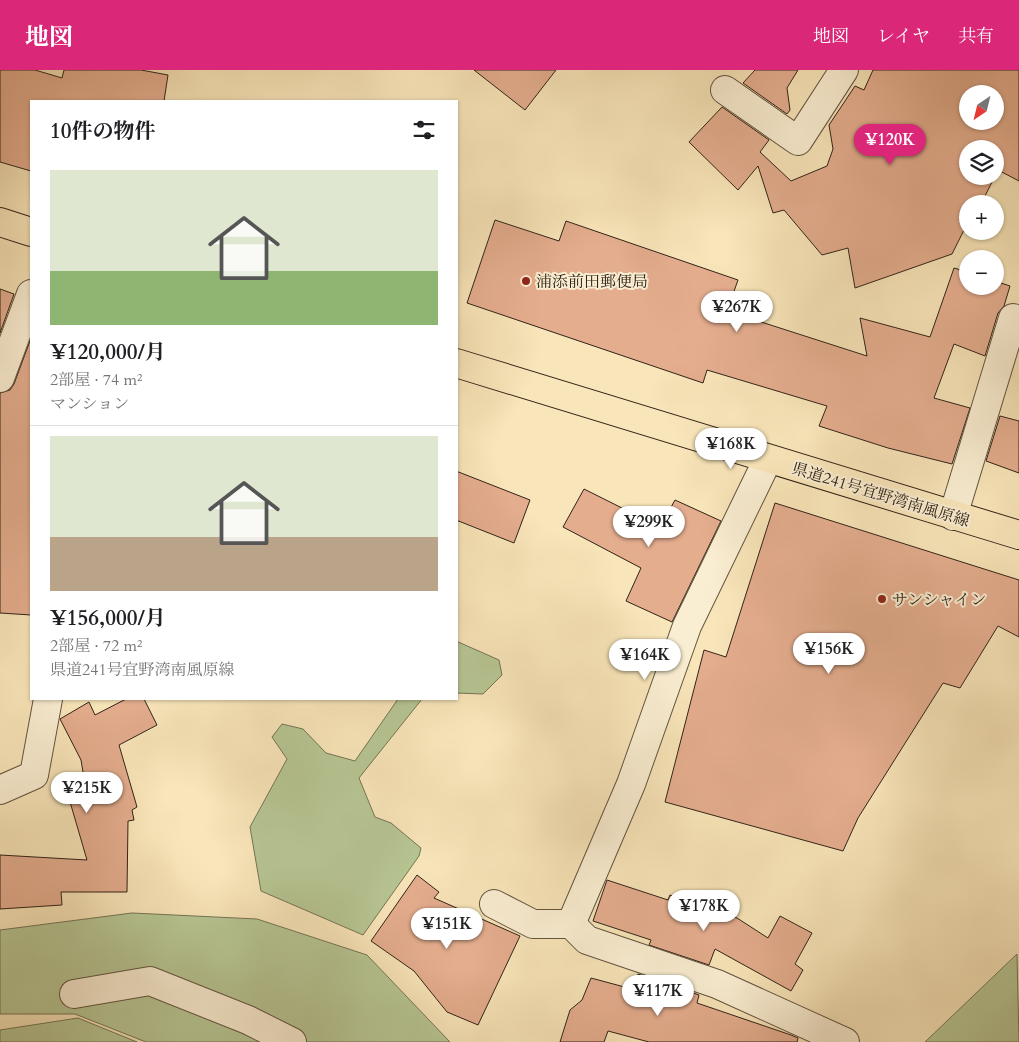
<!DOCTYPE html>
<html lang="ja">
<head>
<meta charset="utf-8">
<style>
	body { margin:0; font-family:Cardo,"Noto Serif JP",serif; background:#f6f6f6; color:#202124; height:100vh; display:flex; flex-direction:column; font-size:19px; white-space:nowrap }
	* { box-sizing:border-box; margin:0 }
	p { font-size:16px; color:#757577 }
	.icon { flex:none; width:28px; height:28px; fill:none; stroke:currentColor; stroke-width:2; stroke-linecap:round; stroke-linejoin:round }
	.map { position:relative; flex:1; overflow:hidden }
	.side { position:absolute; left:30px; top:30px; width:428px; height:600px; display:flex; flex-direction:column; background:#fff; border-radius:0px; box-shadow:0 1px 4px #0004 }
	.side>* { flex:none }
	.needle { width:32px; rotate:215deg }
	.fabs { position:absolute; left:959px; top:15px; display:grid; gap:10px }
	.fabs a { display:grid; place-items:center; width:45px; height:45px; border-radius:50%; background:#fff; box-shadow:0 1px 4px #0004; font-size:25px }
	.price { position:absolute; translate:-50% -42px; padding:0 11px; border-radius:18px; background:#fff; color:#222; font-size:16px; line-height:32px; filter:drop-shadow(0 1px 2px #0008) }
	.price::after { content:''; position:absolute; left:50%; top:30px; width:15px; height:11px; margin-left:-8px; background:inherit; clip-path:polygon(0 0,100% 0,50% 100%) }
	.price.current { background:#db2777; color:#fff }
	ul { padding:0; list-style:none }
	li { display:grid; align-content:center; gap:10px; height:265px; padding:0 20px }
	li+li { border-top:1px solid #e0e0e0 }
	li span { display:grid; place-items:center; height:155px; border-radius:0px; color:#555 }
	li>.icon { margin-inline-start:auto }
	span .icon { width:90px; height:90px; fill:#fffc; stroke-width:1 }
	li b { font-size:21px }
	h2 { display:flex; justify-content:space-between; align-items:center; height:60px; padding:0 20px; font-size:21px }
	header { display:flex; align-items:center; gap:30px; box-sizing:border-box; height:70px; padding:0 25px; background:#db2777; color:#fff }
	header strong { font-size:24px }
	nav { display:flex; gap:28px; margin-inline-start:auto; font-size:18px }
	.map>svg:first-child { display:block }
	.green { fill:#b7c694; stroke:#747456 }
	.building { fill:#e4ad8e; stroke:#312318; fill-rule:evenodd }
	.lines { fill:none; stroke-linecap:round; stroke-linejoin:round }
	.minor-casing { stroke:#635440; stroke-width:30 }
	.major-casing { stroke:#312318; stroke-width:30 }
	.minor { stroke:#faeed2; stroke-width:28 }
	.major { stroke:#f8e5b9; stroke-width:28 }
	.poi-dot { fill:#8f2418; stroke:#faeed2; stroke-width:2 }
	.labels { text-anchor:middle; stroke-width:4; stroke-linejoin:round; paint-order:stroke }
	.poi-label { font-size:16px; fill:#312318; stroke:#faeed2; text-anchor:start }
	.street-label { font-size:16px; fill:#312318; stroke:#faeed2 }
</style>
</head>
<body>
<header>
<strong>地図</strong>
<nav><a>地図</a><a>レイヤ</a><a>共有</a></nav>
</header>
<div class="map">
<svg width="1019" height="972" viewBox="0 0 1019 972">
	<rect width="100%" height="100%" fill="#f8e5b9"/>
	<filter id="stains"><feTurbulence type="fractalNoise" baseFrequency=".004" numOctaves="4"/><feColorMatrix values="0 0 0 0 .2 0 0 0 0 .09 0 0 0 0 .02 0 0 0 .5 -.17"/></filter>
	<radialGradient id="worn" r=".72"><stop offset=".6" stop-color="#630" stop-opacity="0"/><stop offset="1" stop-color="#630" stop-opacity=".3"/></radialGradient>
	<!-- green -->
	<g class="green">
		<path d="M456,571L499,590L502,605L483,624L456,623Z"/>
		<path d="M398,629H422L359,708L375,747L391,753L421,778L419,786L363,865L261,821L250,757L287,689L272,667L282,654L303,659L326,683L355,691Z"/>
		<path d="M132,843L257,849L367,885L450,972H146L75,944H0V860Z"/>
		<path d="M1017,884L1019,972H925Z"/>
		<path d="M78,948L137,972H0V960Z"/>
	</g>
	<!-- building -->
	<g class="building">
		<path d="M0,0H35L62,8L64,0H141L168,5L164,31H31V101L0,92Z"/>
		<path d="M474,0H556L525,40Z"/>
		<path d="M755,0H798L787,18L790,40L787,44L743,13Z"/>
		<path d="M873,0H1019V111L998,100L981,134H968V152L952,184L855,218L848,178L822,185L784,140L773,143L758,96L738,120L689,72L722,37L769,70L760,82L791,111L827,96L833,79L829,55L855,16L864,20ZM968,24H995V51H968ZM968,79H995V106H968Z"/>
		<path d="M495,150L559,171L566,151L738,210L727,241L867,286L860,248L930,267L954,198L968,202V216H995V211L1010,216L1004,236L998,243L985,286L954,274L934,328L970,338L952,394L888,378L819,356L827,336L707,300L703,313L467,233Z"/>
		<path d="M0,219L14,224L0,263Z"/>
		<path d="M31,268V545L0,543V323L10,320L14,314Z"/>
		<path d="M1000,346L1019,351V403L986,391Z"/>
		<path d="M456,401L530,430L514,473L456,450Z"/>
		<path d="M584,419L660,457L675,430L721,451L672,552L626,531L641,498L563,457Z"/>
		<path d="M775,433L1019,510V567L998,556L960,618L943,613L858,748L843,781L665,732L704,580L726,587Z"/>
		<path d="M126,629H144L157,655L119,675L137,737L132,740L134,750L128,751L127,822H61L62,835L0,839V785L87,790L68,725L86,720L81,690L60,649L89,632L95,645Z"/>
		<path d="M417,805L439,822L434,828L520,866L478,955L447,942L414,901L371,871Z"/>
		<path d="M607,810L668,830L670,825L737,848L768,868L780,846L812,863L795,894L803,900L791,921L715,879L709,895L649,875L651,870L593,851Z"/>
		<path d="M638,904L699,925L697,933L791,965L798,968L797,972H649L608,961L604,972H560L570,940L582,930L591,908L632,919Z"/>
	</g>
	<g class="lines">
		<defs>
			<g id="minor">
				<path d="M725,20L798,71L844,0"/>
				<path d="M0,308L31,224"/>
				<path d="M953,446L1013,248"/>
				<path d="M0,720L34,705L48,629"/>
				<path d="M494,834L533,854H571L587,870L717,914L845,972"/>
				<path d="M571,854L631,714L687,556L768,389"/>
				<path d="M74,924L150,911L248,950L292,972"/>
			</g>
			<g id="major">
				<path d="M0,152L31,162"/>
				<path d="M456,293L1019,465"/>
			</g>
		</defs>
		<!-- minor casing -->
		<use href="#minor" class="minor-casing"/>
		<!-- major casing -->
		<use href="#major" class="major-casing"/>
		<!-- minor -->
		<use href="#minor" class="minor"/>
		<!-- major -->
		<use href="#major" class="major"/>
	</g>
	<!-- markers -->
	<g class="poi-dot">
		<circle cx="526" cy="211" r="5"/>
		<circle cx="882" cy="529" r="5"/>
	</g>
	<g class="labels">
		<!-- poi labels -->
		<g class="poi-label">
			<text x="536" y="217">浦添前田郵便局</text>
			<text x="892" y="535">サンシャイン</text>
		</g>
		<!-- street labels -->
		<g class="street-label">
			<text transform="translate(881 424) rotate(17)" y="6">県道241号宜野湾南風原線</text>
		</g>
	</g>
	<rect width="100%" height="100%" filter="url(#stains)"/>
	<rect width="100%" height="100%" fill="url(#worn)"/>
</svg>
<div class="fabs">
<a><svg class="needle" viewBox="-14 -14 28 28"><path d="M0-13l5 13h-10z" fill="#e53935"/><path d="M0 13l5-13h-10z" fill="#757577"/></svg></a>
<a><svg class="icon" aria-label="layers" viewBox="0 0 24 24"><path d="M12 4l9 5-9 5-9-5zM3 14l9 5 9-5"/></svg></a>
<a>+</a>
<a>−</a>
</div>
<b class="price current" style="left:890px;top:96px">¥120K</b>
<b class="price" style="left:737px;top:263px">¥267K</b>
<b class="price" style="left:731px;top:400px">¥168K</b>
<b class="price" style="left:649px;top:478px">¥299K</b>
<b class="price" style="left:829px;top:605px">¥156K</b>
<b class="price" style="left:645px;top:611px">¥164K</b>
<b class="price" style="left:87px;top:744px">¥215K</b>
<b class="price" style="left:704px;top:862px">¥178K</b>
<b class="price" style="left:447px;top:880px">¥151K</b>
<b class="price" style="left:658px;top:947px">¥117K</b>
<section class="side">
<h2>10件の物件<svg class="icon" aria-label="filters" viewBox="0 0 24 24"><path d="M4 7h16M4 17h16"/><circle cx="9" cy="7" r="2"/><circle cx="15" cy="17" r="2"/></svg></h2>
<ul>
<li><span style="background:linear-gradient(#dfe7d0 65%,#8fb573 0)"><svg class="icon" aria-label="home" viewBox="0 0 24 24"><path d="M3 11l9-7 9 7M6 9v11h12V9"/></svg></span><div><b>¥120,000/月</b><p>2部屋 · 74 m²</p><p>マンション</p></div></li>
<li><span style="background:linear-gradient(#dfe7d0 65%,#b9a48a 0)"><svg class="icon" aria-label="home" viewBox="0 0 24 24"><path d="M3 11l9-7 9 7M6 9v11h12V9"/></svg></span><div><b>¥156,000/月</b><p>2部屋 · 72 m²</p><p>県道241号宜野湾南風原線</p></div></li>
</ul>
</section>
</div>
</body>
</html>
